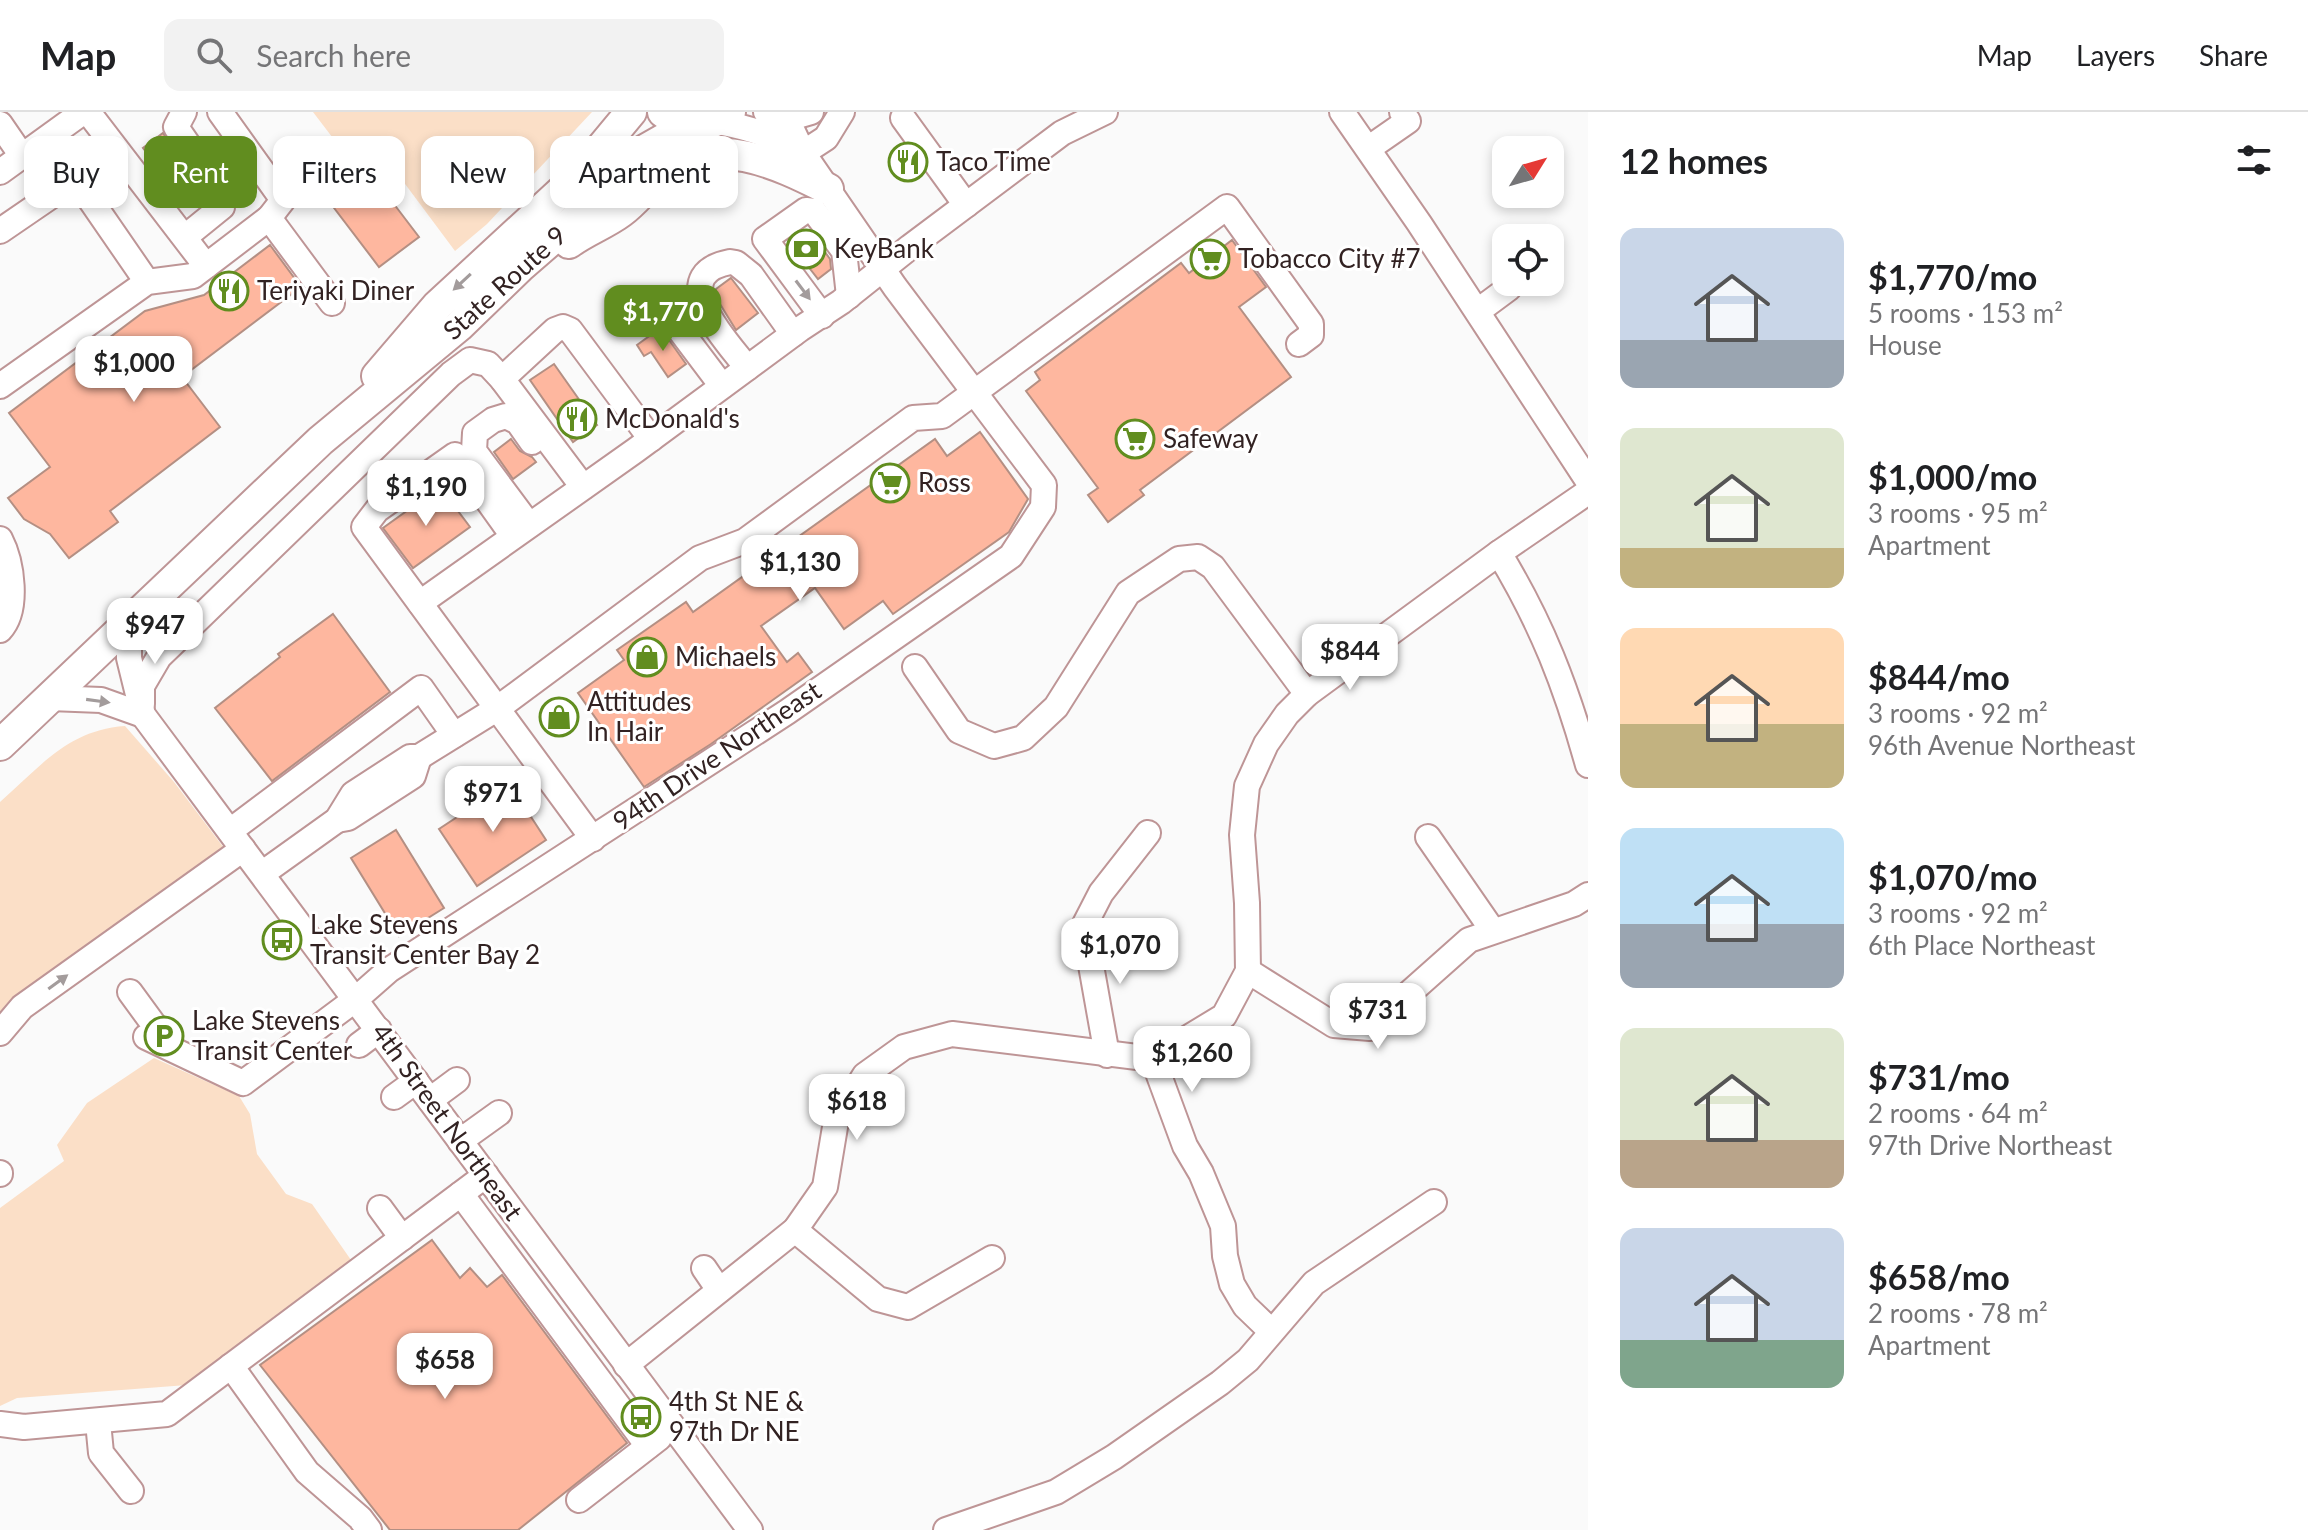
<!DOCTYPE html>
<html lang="en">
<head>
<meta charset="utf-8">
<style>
	body { margin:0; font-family:Lato,sans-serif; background:#f2f2f2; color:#202124; height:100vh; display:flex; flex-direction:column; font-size:30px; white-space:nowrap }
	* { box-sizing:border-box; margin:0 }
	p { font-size:26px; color:#757577 }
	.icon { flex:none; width:44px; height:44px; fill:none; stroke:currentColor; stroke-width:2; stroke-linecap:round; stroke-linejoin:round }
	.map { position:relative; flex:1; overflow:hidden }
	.sheet { display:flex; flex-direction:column; background:#fff; width:720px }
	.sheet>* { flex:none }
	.hud { position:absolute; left:24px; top:24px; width:760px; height:72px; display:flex; gap:16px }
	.needle { width:52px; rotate:53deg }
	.buttons { position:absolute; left:1492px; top:24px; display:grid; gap:16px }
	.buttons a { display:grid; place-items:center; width:72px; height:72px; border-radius:16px; background:#fff; box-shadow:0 4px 12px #0003; font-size:40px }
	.price { position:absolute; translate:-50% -68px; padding:0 18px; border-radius:16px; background:#fff; color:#222; font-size:26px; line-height:52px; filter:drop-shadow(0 2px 4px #0008) }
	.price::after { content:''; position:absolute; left:50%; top:48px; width:24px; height:18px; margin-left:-12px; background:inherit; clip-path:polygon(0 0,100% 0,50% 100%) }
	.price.current { background:#618d1f; color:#fff }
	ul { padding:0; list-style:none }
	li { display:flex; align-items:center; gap:24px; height:200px; padding:0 32px }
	li span { display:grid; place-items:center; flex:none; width:224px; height:160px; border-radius:16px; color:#555 }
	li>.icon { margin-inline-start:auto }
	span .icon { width:96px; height:96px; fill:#fffc; stroke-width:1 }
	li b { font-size:34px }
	h2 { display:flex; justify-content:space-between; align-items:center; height:96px; padding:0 32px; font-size:34px }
	.tag { padding:0 28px; border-radius:16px; background:#fff; box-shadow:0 4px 12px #0003; font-size:28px; line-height:72px }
	.tag.current { background:#618d1f; color:#fff }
	header { display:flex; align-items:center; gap:48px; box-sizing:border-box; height:112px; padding:0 40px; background:#fff; border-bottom:2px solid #e0e0e0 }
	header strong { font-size:38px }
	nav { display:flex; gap:44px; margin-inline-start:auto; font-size:28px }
	.search { width:560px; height:72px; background:#f2f2f2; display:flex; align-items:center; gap:20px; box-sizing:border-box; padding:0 28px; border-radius:16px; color:#757577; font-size:30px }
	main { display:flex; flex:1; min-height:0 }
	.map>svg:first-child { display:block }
	.green { fill:#fbdfc7 }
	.building { fill:#feb79f; stroke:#b48f83; stroke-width:2 }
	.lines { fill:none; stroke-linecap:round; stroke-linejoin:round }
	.minor-tunnel { stroke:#d2cfcf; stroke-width:24; stroke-dasharray:24 12; stroke-linecap:butt }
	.minor-casing { stroke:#be9596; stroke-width:28 }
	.major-casing { stroke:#be9596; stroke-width:34 }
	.minor { stroke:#fff; stroke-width:24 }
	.major { stroke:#fff; stroke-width:30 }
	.oneway { fill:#a39c9c }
	.labels { text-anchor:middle; stroke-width:6; stroke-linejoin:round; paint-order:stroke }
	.poi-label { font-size:26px; fill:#322222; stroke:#fff; text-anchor:start }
	.street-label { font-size:26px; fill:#322222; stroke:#fff }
</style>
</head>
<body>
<header>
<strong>Map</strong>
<div class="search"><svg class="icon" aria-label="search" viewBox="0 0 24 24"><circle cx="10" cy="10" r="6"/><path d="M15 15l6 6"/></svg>Search here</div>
<nav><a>Map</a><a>Layers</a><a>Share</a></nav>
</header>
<main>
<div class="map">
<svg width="1588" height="1418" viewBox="0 0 1588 1418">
	<rect width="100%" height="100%" fill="#fafafa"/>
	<!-- green -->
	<g class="green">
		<path d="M313,0H592L487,112L455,139L379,37L355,55Z"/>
		<path d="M125,614L174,670L224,736C149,792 67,840 0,906V690C41,654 68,618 125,614Z"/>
		<path d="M154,946L239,984L250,1002L257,1042L286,1082L312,1092L351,1148L280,1206L187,1273L17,1286L0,1294V1096L64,1049L57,1033L87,991Z"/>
	</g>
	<!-- building -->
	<g class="building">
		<path d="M163,21L190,62L173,75L143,36Z"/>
		<path d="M368,58L419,125L379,155L328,88Z"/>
		<path d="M804,118L809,124L812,122L830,147L831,157L818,167L807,153L804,155L791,136L795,133L791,127Z"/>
		<path d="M1232,128L1266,175L1239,195L1291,265L1140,378L1144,383L1108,410L1088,383L1098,376L1026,279L1040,268L1035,260L1181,151L1189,161Z"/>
		<path d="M270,133L301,175L182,265L220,315L110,399L118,410L69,446L50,422L24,407L8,386L50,355L9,301L145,199L204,183Z"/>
		<path d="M731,166L758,201L736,218L720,192L716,180V177Z"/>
		<path d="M655,220L669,228L686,252L668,265L651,240L644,244L637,233Z"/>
		<path d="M554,252L597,313L573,330L530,268Z"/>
		<path d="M980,320L1028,387L1009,420L893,502L883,489L844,517L815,476L761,514L787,550L798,541L812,560L711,632L644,675L578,581L624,548L617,538L686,490L693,500L935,327L947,344Z"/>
		<path d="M511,327L520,339L532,345L536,350L513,367L494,340Z"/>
		<path d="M440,375L470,415L413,456L383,416Z"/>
		<path d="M333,502L390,580L272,669L215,596L280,545L278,542Z"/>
		<path d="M509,671L546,728L477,774L439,717Z"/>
		<path d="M396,718L444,796L399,824L351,746Z"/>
		<path d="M432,1128L460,1166L470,1156L487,1175L502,1163L627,1331L518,1418H390L260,1253Z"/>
	</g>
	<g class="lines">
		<!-- minor-tunnel -->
		<path class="minor-tunnel" d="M790,127L804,117"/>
		<defs>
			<g id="minor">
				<path d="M88,0L206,154"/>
				<path d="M184,0L176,15L220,79L222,95L185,125"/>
				<path d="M766,0L787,7L811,0"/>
				<path d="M1342,0L1419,111L1588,369"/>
				<path d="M903,6L966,93"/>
				<path d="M718,10C750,16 775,24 803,41"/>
				<path d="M0,12L22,44"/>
				<path d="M1372,34L1408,9L1402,0"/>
				<path d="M803,41L826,26L842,0"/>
				<path d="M0,60L83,0"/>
				<path d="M269,106L332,191"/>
				<path d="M0,119L76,67L147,170"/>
				<path d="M1478,199L1509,176"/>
				<path d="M822,204L765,127L806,98L814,99L844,139L849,184"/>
				<path d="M660,205L679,217L722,274"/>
				<path d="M747,256C727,229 663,163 730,150L736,151L751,163L793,222"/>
				<path d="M502,267L555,218L563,215L570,218L651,327"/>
				<path d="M0,274L147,170L193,164L269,106L283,88L220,0"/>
				<path d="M529,413L474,339L475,321L493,308L506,304L518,310L532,330"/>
				<path d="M513,424L455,343L377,398L364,415L593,727"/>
				<path d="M0,427C12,450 19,498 0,518"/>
				<path d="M1499,441C1542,512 1566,574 1588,653"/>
				<path d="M420,491L636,338L800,217L841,190L910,135L1062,21L1105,0"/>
				<path d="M129,512V546L143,603L750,1418"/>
				<path d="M915,555L959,619L994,634L1023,626L1056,595L1128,481L1179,447L1198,445L1213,455L1307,582"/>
				<path d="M50,586L101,588L143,603"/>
				<path d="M142,592V574L159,545L451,262L470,248L488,252L502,267L583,375"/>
				<path d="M337,708L348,706L413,664L419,645"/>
				<path d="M230,719L421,576L454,623"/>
				<path d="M1428,725L1493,819"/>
				<path d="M263,761L337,708L353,682L410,645H419L498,596L700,446L745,429L913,306L942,304L1227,95L1311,212V223L1299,232"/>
				<path d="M1248,859L1334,913L1370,916L1469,828L1574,792L1588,783"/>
				<path d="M130,880L157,917"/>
				<path d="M0,921L22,895L243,737"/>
				<path d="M146,925L243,971L356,887L389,858L787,600L1011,444L1043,395L1044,373L895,175L803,41L787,7"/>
				<path d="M359,933L379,918"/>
				<path d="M1107,943L1084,814L1101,781L1148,721"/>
				<path d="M1153,947L1224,904L1248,859L1247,791L1242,723L1247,674L1266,632L1287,602L1307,582L1499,441L1588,380"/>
				<path d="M1153,947L1185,1034L1201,1061L1223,1114L1225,1144L1232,1172L1245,1194L1271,1219"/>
				<path d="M394,985L416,969"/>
				<path d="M430,988L457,968"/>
				<path d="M460,1029L499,1001"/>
				<path d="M0,1062V1061"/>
				<path d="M461,1082L648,1334"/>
				<path d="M380,1096L402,1126"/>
				<path d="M795,1118L878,1187L908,1195L992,1146"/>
				<path d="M704,1156L719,1178"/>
				<path d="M626,1253L795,1118L825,1075L836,1009L865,963L904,935L952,922L1153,947"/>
				<path d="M231,1254L307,1360L360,1406L369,1418"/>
				<path d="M98,1310L101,1341L131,1379"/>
				<path d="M0,1312L24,1315L167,1302L486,1063"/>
				<path d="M579,1388L659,1326"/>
				<path d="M946,1418L1056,1380L1114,1345L1220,1271L1248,1248L1314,1171L1434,1090"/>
			</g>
			<g id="major">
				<path d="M663,0C686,18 707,18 730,0"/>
				<path d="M569,131C585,119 605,112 621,100C636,89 647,73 662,62C715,21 776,51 828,77"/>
				<path d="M377,264L437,194L577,65L631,0"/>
				<path d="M0,633L320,329L459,214L520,155L597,88L643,39L687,14"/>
			</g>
		</defs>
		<!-- minor casing -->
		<use href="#minor" class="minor-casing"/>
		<!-- major casing -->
		<use href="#major" class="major-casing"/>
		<!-- minor -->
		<use href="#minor" class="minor"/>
		<!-- major -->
		<use href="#major" class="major"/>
	</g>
	<!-- one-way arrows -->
	<defs><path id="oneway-solid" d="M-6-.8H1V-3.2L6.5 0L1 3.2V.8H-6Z" transform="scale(2)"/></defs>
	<g class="oneway">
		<use href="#oneway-solid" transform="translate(462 170) rotate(137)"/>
		<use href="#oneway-solid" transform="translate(803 178) rotate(53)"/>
		<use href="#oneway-solid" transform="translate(98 589) rotate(8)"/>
		<use href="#oneway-solid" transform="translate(58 870) rotate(-36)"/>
	</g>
	<!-- icons -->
	<defs>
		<symbol id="restaurant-ring" viewBox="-11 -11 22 22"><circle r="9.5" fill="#fff" stroke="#618d1f" stroke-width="1.5"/><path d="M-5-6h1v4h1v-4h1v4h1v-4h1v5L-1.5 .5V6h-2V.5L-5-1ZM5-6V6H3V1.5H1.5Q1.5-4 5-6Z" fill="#618d1f"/></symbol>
		<symbol id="bank-ring" viewBox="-11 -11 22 22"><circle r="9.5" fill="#fff" stroke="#618d1f" stroke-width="1.5"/><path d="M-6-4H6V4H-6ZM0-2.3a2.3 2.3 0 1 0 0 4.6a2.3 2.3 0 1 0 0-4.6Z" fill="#618d1f"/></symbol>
		<symbol id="supermarket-ring" viewBox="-11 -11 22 22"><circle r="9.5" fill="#fff" stroke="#618d1f" stroke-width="1.5"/><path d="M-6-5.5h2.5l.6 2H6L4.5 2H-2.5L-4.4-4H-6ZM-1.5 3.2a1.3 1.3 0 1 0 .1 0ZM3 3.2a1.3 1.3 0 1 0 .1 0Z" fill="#618d1f"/></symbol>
		<symbol id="shop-ring" viewBox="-11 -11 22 22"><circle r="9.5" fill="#fff" stroke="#618d1f" stroke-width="1.5"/><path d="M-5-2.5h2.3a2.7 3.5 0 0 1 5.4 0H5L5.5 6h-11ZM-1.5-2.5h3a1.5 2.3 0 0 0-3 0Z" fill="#618d1f"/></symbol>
		<symbol id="bus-ring" viewBox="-11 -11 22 22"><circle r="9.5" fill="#fff" stroke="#618d1f" stroke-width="1.5"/><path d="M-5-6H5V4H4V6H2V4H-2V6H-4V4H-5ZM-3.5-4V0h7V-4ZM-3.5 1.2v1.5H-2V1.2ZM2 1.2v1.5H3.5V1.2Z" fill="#618d1f"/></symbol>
		<symbol id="parking-ring" viewBox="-11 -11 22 22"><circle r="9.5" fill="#fff" stroke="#618d1f" stroke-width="1.5"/><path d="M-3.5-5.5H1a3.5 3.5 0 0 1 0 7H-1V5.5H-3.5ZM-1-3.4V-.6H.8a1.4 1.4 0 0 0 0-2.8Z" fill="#618d1f"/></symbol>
	</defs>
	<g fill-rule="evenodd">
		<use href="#restaurant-ring" x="886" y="28" width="44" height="44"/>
		<use href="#bank-ring" x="784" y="115" width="44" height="44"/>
		<use href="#supermarket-ring" x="1188" y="125" width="44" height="44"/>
		<use href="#restaurant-ring" x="207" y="157" width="44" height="44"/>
		<use href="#restaurant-ring" x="555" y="285" width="44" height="44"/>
		<use href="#supermarket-ring" x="1113" y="305" width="44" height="44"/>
		<use href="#supermarket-ring" x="868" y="349" width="44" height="44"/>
		<use href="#shop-ring" x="625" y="523" width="44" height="44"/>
		<use href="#shop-ring" x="537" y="583" width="44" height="44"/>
		<use href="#bus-ring" x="260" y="806" width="44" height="44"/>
		<use href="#parking-ring" x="142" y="902" width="44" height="44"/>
		<use href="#bus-ring" x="619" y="1283" width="44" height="44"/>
	</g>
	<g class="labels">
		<!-- poi labels -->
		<g class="poi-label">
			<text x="936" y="59">Taco Time</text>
			<text x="834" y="146">KeyBank</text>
			<text x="1238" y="156">Tobacco City #7</text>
			<text x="257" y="188">Teriyaki Diner</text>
			<text x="605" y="316">McDonald's</text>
			<text x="1163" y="336">Safeway</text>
			<text x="918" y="380">Ross</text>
			<text x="675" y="554">Michaels</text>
			<text x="587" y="599">Attitudes<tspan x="587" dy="30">In Hair</tspan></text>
			<text x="310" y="822">Lake Stevens<tspan x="310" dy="30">Transit Center Bay 2</tspan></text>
			<text x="192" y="918">Lake Stevens<tspan x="192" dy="30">Transit Center</tspan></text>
			<text x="669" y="1299">4th St NE &amp;<tspan x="669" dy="30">97th Dr NE</tspan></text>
		</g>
		<!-- street labels -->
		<g class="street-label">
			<text transform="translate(505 171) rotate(-42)" y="9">State Route 9</text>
			<text transform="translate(717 644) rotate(-34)" y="9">94th Drive Northeast</text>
			<text transform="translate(447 1010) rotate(54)" y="9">4th Street Northeast</text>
		</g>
	</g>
</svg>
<div class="buttons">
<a><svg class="needle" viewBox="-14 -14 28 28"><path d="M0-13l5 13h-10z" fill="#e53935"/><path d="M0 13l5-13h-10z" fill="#757577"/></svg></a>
<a><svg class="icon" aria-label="locate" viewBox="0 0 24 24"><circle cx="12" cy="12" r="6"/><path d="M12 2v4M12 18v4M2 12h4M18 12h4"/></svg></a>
</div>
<b class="price current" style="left:663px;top:241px">$1,770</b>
<b class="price" style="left:134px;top:292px">$1,000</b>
<b class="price" style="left:426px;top:416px">$1,190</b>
<b class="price" style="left:800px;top:491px">$1,130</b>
<b class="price" style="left:155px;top:554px">$947</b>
<b class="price" style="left:1350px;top:580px">$844</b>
<b class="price" style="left:493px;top:722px">$971</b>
<b class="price" style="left:1120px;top:874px">$1,070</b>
<b class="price" style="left:1378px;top:939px">$731</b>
<b class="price" style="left:1192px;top:982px">$1,260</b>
<b class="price" style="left:857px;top:1030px">$618</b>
<b class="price" style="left:445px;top:1289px">$658</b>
<div class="hud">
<a class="tag">Buy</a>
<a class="tag current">Rent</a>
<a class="tag">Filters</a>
<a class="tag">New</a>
<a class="tag">Apartment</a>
</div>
</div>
<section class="sheet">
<h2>12 homes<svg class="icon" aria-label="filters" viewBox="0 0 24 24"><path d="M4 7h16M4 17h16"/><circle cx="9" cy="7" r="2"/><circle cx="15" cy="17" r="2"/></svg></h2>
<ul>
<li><span style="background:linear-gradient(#c9d6e8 70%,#9aa5b1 0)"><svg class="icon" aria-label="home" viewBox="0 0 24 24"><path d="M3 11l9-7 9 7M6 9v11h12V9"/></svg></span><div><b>$1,770/mo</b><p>5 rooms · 153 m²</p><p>House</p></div></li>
<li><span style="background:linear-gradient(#dfe7d0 75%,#c2b280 0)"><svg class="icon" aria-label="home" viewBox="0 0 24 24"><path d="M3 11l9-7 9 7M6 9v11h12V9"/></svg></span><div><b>$1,000/mo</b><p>3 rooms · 95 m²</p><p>Apartment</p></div></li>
<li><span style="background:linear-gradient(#ffd9b3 60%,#c2b280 0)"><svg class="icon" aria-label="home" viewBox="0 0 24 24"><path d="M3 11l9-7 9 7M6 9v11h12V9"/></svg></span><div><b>$844/mo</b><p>3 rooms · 92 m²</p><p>96th Avenue Northeast</p></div></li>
<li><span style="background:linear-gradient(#bfe0f5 60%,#9aa5b1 0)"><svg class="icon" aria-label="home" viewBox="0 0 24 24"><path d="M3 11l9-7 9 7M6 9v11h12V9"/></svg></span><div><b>$1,070/mo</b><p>3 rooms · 92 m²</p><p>6th Place Northeast</p></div></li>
<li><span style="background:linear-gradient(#dfe7d0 70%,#b9a48a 0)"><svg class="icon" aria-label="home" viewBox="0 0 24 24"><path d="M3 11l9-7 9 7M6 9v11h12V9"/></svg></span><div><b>$731/mo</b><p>2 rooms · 64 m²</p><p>97th Drive Northeast</p></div></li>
<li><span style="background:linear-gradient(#c9d6e8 70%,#7fa58c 0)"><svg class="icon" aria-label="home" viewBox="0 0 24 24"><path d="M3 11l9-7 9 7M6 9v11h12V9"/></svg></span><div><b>$658/mo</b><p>2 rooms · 78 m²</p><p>Apartment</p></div></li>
</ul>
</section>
</main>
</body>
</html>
